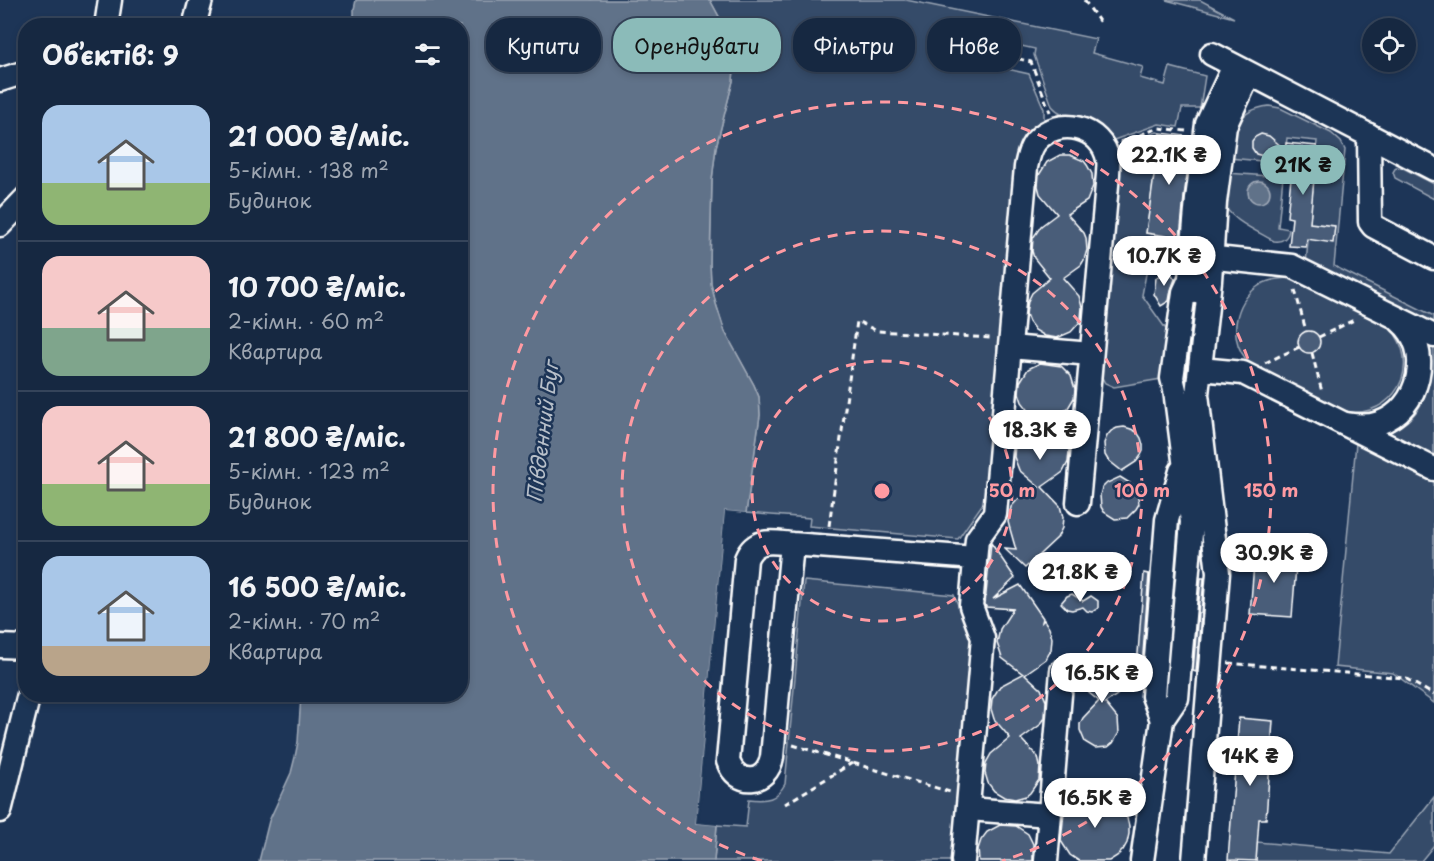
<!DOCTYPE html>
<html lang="uk">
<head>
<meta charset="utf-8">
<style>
	body { margin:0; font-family:"Playpen Sans",sans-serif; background:#23344c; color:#f1f3f6; height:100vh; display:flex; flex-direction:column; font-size:22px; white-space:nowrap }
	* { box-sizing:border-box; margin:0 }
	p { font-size:20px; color:#9ea6b1 }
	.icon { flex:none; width:33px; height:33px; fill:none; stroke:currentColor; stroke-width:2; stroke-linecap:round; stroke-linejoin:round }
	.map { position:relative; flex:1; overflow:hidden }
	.panel { position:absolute; left:18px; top:18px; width:450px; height:684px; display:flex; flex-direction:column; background:#162841; border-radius:24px; box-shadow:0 3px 9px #0003,0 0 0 2px #35445a }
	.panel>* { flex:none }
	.hud { position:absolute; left:486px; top:18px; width:570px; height:54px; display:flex; gap:12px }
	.tools { position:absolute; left:1362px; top:18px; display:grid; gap:12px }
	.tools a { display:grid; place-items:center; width:54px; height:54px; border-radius:50%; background:#162841; box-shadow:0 3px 9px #0003,0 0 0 2px #35445a; font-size:30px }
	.price { position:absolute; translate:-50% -51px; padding:0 14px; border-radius:21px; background:#fff; color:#222; font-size:20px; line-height:39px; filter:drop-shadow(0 2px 3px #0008) }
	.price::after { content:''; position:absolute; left:50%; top:36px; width:18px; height:14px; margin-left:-9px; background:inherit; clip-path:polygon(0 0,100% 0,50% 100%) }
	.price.active { background:#8bbbb9; color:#111 }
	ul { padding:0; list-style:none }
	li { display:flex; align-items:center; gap:18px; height:150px; padding:0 24px }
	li+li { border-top:2px solid #35445a }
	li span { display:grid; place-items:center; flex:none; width:168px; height:120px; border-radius:18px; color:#555 }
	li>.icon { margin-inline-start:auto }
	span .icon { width:72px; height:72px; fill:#fffc; stroke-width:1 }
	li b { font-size:26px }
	h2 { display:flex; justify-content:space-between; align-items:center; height:72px; padding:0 24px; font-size:26px }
	.tag { padding:0 21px; border-radius:24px; background:#162841; box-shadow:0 3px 9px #0003,0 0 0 2px #35445a; font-size:21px; line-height:54px }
	.tag.active { background:#8bbbb9; color:#111 }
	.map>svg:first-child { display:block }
	.green { fill:#364b69; stroke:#9aa5b4; stroke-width:1.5 }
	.water { fill:#617289; stroke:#a0aab8; stroke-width:1.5 }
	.pier { fill:#1d3557 }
	.building { fill:#4a5d79; stroke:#fff; stroke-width:1.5 }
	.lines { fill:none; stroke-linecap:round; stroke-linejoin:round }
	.minor-casing { stroke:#fff; stroke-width:27 }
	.path { stroke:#fff; stroke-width:3; stroke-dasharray:6 4.5; stroke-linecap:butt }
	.minor { stroke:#1d3557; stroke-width:22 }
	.ring { fill:none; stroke:#ff9aa2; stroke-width:3; stroke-dasharray:10 8 }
	.labels { text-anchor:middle; stroke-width:5; stroke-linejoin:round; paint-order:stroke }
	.water-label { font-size:20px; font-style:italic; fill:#b8c0ca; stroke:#1d3557 }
	.centre { fill:#ff9aa2; stroke:#1d3557; stroke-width:3 }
	.ring-label { font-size:18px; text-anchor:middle; font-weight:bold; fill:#ff9aa2; stroke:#1d3557; stroke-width:5; stroke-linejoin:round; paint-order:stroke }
</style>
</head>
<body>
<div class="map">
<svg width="1434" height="861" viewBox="0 0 1434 861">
	<rect width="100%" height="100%" fill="#1d3557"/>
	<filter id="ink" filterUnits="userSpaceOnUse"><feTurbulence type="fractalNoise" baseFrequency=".0167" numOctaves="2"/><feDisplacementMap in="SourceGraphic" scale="12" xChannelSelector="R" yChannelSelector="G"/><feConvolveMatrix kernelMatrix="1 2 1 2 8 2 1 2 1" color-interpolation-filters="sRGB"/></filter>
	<g filter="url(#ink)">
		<!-- green -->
		<g class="green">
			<path d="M710,0H906L1096,39L1092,53L1143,67L1140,78L1165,85L1170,67L1205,76L1200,108H1182L1178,127L1159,124L1111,141C1105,131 1098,123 1086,119C1073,115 1061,117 1052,106L1034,55L1035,49L1003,42L998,67L1029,74L1044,109V121L1041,127L993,489L958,539L809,526L810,518L746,513L760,415L759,397L754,385L725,332L716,304L711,285L710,263L712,180L716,147L733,81L734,68L729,35Z"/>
			<path d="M1166,0H1200L1234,18Z"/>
			<path d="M1269,106L1280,108L1331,133L1341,142L1345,150L1334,266L1434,316V328L1306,264L1317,141L1287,138L1284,163L1229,158C1234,129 1236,110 1269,106Z"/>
			<path d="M1157,132L1160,133L1146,233L1172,237L1169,256L1146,274L1142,295L1168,332L1161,379L1114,387L1105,383L1100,374L1115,148Z"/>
			<path d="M1396,167L1403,168L1434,184V199L1395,178L1393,172Z"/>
			<path d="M1227,173L1283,177L1278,227L1289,229C1288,238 1283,242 1274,241C1261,233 1225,218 1224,201C1224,192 1226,182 1227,173Z"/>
			<path d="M1287,278C1292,279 1296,280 1300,281C1314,285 1328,295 1341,301C1354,308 1369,314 1382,322C1386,325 1391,330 1395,334C1423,376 1384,425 1337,409C1327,406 1318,400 1309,395C1291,386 1259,374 1246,359C1228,337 1235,303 1257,287C1266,280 1276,279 1287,278Z"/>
			<path d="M1429,346L1434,348V458L1385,434C1424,419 1434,386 1429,346Z"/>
			<path d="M1356,443L1434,480V703L1393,673L1335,667Z"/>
			<path d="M804,581L954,595L977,652L959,861H714L717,825L746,827L749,799C767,801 776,800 785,784Z"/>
			<path d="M1434,797V845L1421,861H1256L1257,842L1389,854Z"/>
		</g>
		<!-- water -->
		<g class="water">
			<path d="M356,0H710L729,35L734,68L733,81L716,147L712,180L710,263L711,284L716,304L725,332L754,385L759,397L760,415L746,513L725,511L696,823L717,825L714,861H259L269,821L291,773L295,757L298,742L301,695L460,694V26L354,25V9Z"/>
			<circle cx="1259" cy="192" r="11"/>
		</g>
		<!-- pier -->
		<path class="pier" d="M725,511L746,513V516L728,514L699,820L717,822V825L696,823Z"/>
		<!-- building -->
		<g class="building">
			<path d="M1160,133L1192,137L1184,197L1180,238L1146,233Z"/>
			<path d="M1261,134L1269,136L1283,148L1266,156H1263L1256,154L1252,148V141L1255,137Z"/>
			<path d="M1286,143L1317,146L1310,223L1335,226L1333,243L1307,239L1306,247L1289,246L1292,218L1287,217L1291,178L1283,177Z"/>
			<path d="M1060,155H1070L1084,161L1087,165L1092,174L1093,186L1087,201L1067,214L1084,233L1086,238L1087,250L1084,260L1081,265L1063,278L1079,296L1082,307L1081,318L1079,323L1071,332L1057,338L1045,336L1035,330L1029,322L1026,314L1028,301L1032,293L1050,278L1034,258L1032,251L1033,238L1041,226L1057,214L1040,194L1038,186L1039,175L1047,162Z"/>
			<path d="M1168,269L1175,279L1171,290L1169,301L1161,306L1154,294L1156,278Z"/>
			<circle cx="1309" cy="342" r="11"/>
			<path d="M1040,363L1061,366L1071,376L1075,389L1074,398L1068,408L1049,422L1066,440L1069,451L1068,462L1063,472L1059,475L1042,487L1060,506L1063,517L1062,528L1057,538L1025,568L1005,549L1016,550L1008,522L1011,507L1021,496L1039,487L1019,470L1014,457L1015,445L1019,437L1037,421L1022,402L1019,393L1020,382L1028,369Z"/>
			<path d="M1124,427L1131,429L1137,432L1141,438L1143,445V451L1140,457L1136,462L1122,471L1108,460L1105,455L1104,443L1107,436L1111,431L1117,428Z"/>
			<path d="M1120,477L1133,485L1137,490L1139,504L1136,509L1127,518L1115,519L1104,512L1101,507L1100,495L1102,488L1107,483Z"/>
			<path d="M991,543L1015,578L993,599L1020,585L1043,618L1042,622L1044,620L1049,628L1052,638L1051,650L1046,659L1025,674L1041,689L1046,701L1045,718L1040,725L1021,739L1038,757L1040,766L1039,780L1030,793L1026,796L1015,799L1004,797L994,791L988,783L985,773L986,763L991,754L1010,738L994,719L991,709L992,699L1000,686L1023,674L1002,658L997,643L1000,629L1013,609L986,607L985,604Z"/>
			<path d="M1255,551L1297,554L1292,617L1250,614Z"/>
			<path d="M1072,558H1077L1085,564L1092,560H1097L1101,563V570L1094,575L1086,570L1074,573L1071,572L1061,564Z"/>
			<path d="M1144,573L1149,574L1142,667H1137Z"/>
			<path d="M1201,578H1204L1196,672L1193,671Z"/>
			<path d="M1072,594L1083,601L1091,596L1098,601V608L1092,612L1087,611L1083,607L1072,610L1067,609L1061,603L1067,596Z"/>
			<path d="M1105,660L1112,661L1124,669L1123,684L1121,690L1117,695L1105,703L1118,719L1119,733L1113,743L1108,747L1095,748L1085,742L1080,730V724L1083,718L1099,701L1089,693L1086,688L1084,681L1085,675L1087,669L1092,664Z"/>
			<path d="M1239,718L1273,721L1266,819H1259L1256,861L1228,860Z"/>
			<path d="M1095,794L1111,798L1118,803L1127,818L1129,826V834L1127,843L1123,850L1117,856L1109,861H1079L1070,855L1061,841L1064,812L1072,802L1079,797Z"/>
			<path d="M1000,825L1016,826L1028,834L1033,844V861H979L978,849L981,840L987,832Z"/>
		</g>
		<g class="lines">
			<defs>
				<g id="minor">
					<path d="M106,26L110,0"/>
					<path d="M194,26L201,0"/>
					<path d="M1212,54L1434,169"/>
					<path d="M0,80L19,74H26"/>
					<path d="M1369,135L1370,222L1373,226L1434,258"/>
					<path d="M0,225L26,198"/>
					<path d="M1197,256L1292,266L1434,336"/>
					<path d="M1193,292L1190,279L1197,199L1207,124L1234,66"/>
					<path d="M1010,347L1091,354"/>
					<path d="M1200,369L1243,373L1434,469"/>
					<path d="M1346,424C1358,426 1368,427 1379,423C1420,409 1434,349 1400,321"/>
					<path d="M792,544L772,757C767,785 737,787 728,761L746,559C755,537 773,542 792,544L975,558"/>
					<path d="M0,646L26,647"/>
					<path d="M1162,720L1153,696L1167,520L1181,471"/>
					<path d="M968,809L1049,815"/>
					<path d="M0,811L29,694"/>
					<path d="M963,861L983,638L971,606L977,539L995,514L1026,167C1028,157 1030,148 1036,141C1058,116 1102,126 1108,160C1109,164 1108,170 1108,174L1078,503"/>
					<path d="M1046,861L1062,671"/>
					<path d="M1142,861L1162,720L1177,698L1192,522L1175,390L1172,378L1184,292L1190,279"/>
					<path d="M1194,861L1218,573L1197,394L1210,281L1215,202L1225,126L1249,74"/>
				</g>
			</defs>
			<!-- minor casing -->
			<use href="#minor" class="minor-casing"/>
			<!-- path -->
			<g class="path">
				<path d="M1084,0L1101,24"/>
				<path d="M1008,56L1031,62L1050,112"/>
				<path d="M1120,142L1159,128L1186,131"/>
				<path d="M1295,290L1306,331"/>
				<path d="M1319,337L1356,319"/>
				<path d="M1312,353L1322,392"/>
				<path d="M1265,363L1299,347"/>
				<path d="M829,526L857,321L877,331L991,338"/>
				<path d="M1228,663L1405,678L1434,695"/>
				<path d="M793,745L950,792"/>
				<path d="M785,804L852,763"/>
			</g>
			<!-- minor -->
			<use href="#minor" class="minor"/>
		</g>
	</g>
	<!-- distance rings -->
	<g class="ring">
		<circle cx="882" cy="491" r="130"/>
		<circle cx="882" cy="491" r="260"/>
		<path d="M762 861A389 389 0 1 1 1002 861"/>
	</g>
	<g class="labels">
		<!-- water labels -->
		<g class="water-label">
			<text transform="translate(543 432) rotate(-83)" y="7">Південний Буг</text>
		</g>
	</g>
	<circle cx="882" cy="491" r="9" class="centre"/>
	<g class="ring-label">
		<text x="1012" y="497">50 m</text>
		<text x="1142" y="497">100 m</text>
		<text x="1271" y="497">150 m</text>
	</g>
</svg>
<div class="tools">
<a><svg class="icon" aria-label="locate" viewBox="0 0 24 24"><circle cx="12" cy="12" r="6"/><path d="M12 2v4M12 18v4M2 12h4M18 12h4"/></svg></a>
</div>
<b class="price" style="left:1169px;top:186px">22.1K ₴</b>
<b class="price active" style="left:1303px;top:196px">21K ₴</b>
<b class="price" style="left:1164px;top:287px">10.7K ₴</b>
<b class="price" style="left:1040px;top:461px">18.3K ₴</b>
<b class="price" style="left:1274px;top:584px">30.9K ₴</b>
<b class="price" style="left:1080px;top:603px">21.8K ₴</b>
<b class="price" style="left:1102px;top:704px">16.5K ₴</b>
<b class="price" style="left:1250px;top:787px">14K ₴</b>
<b class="price" style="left:1095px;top:829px">16.5K ₴</b>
<div class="hud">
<a class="tag">Купити</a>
<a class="tag active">Орендувати</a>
<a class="tag">Фільтри</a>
<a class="tag">Нове</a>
</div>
<section class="panel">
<h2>Об’єктів: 9<svg class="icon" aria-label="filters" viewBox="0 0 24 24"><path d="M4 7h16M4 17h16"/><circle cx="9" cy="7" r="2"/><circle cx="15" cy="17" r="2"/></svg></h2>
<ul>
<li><span style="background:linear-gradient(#a9c7e8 65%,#8fb573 0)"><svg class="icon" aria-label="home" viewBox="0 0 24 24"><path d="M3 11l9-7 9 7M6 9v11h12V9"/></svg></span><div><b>21 000 ₴/міс.</b><p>5-кімн. · 138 m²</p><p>Будинок</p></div></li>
<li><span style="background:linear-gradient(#f6c9c9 60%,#7fa58c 0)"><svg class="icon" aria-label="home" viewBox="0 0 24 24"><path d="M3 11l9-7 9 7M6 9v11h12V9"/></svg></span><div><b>10 700 ₴/міс.</b><p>2-кімн. · 60 m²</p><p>Квартира</p></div></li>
<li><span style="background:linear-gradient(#f6c9c9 65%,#8fb573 0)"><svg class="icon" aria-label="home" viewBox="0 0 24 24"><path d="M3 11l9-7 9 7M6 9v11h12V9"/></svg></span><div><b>21 800 ₴/міс.</b><p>5-кімн. · 123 m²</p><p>Будинок</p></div></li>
<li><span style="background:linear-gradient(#a9c7e8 75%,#b9a48a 0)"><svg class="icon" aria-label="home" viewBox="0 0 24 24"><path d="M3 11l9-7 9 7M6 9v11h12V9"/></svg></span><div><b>16 500 ₴/міс.</b><p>2-кімн. · 70 m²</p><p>Квартира</p></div></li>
</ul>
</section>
</div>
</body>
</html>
